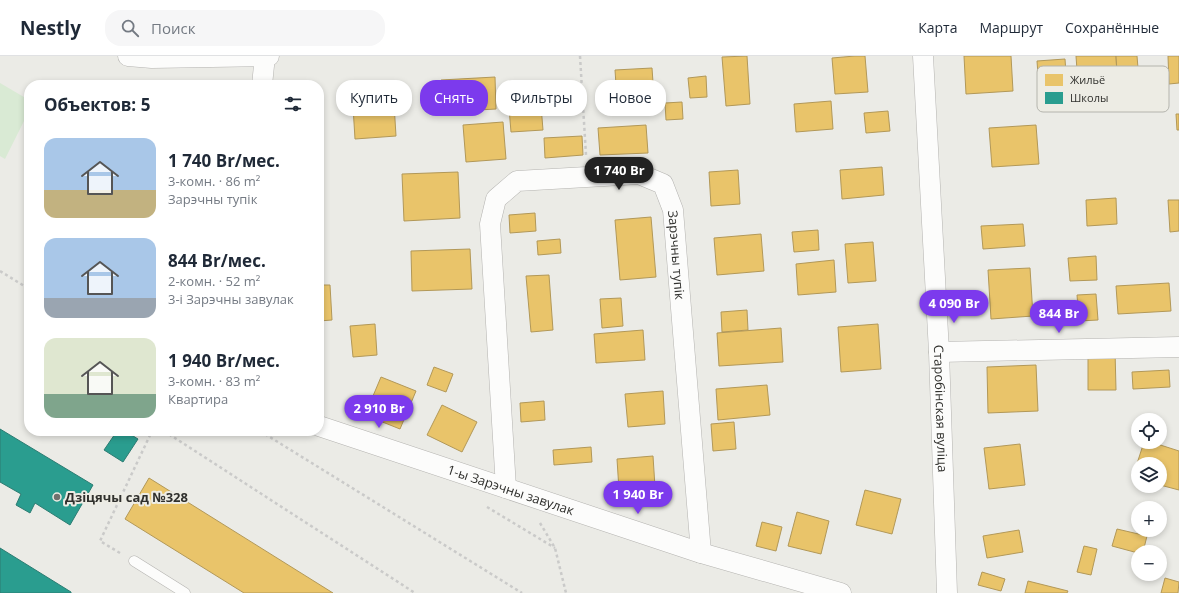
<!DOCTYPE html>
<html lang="ru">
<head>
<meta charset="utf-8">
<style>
	body { margin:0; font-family:"Open Sans",sans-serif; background:#f6f6f7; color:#1f2937; height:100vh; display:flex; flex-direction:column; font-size:15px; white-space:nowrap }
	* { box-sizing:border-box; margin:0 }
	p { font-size:13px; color:#747a83 }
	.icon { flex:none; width:22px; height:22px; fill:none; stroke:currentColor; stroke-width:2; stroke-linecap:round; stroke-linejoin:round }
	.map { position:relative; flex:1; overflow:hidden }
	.panel { position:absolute; left:24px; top:24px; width:300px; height:356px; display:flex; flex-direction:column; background:#fff; border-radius:16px; box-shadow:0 2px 6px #0003 }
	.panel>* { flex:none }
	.hud { position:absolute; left:336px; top:24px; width:380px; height:36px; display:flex; gap:8px }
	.fabs { position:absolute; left:1131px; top:357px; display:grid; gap:8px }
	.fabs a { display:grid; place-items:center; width:36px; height:36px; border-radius:50%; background:#fff; box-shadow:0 2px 6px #0003; font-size:20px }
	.price { position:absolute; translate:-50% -34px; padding:0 9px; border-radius:14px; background:#7c3aed; color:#fff; font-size:13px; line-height:26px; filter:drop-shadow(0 1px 2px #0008) }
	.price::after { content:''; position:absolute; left:50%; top:24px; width:12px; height:9px; margin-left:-6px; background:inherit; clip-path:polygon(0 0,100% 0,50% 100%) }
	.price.active { background:#222; color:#fff }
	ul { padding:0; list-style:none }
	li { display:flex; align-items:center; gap:12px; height:100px; padding:0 20px }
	li span { display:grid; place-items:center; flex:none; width:112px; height:80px; border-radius:12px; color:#555 }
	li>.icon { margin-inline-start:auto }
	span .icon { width:48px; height:48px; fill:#fffc; stroke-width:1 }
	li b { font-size:17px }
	h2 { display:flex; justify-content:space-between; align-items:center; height:48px; padding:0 20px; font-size:17px }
	.tag { padding:0 14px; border-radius:16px; background:#fff; box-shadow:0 2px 6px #0003; font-size:14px; line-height:36px }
	.tag.active { background:#7c3aed; color:#fff }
	header { display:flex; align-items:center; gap:24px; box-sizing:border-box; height:56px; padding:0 20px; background:#fff; border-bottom:1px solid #e0e1e3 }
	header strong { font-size:19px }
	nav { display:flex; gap:22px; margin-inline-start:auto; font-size:14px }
	.search { width:280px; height:36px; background:#f6f6f7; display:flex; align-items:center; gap:10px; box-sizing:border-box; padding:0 14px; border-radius:16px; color:#747a83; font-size:15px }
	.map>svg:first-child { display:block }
	.green { fill:#d9ead4 }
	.homes { fill:#e9c46a; stroke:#b29858 }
	.schools { fill:#2a9d8f; stroke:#2c7c72 }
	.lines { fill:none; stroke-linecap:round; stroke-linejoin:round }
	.service-casing { stroke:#b4b3b0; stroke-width:11 }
	.minor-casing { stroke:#b4b3b0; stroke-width:21 }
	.path { stroke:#cacac9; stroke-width:2.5; stroke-dasharray:3 3; stroke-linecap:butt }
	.service { stroke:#fcfcfb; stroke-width:10 }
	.minor { stroke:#fcfcfb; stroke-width:20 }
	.poi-dot { fill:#71716e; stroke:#edece4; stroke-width:1.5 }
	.labels { text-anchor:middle; stroke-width:4; stroke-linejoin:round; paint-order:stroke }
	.street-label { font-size:13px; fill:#30302d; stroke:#edece4 }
	.poi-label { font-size:13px; font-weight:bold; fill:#30302d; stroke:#edece4; text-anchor:start }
	.key { fill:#edece4; stroke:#b4b4ad; stroke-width:1 }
	.key-label { font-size:11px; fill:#30302d }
</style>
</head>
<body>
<header>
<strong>Nestly</strong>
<div class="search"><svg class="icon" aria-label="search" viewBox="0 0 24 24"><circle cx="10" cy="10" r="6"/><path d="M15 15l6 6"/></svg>Поиск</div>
<nav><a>Карта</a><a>Маршрут</a><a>Сохранённые</a></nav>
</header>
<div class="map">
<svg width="1179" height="537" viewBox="0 0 1179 537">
	<rect width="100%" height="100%" fill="#ebebe6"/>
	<!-- green -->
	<path class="green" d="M0,27L29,44V55L5,103L0,100Z"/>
	<!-- homes -->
	<g class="homes">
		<path d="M747,0L750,48L726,50L722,1Z"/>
		<path d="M855,0H865L868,36L835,38L832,2Z"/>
		<path d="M964,0H1011L1013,35L966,38Z"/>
		<path d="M1076,0H1116L1118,39L1079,42Z"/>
		<path d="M1116,0H1137L1141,48L1119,49Z"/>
		<path d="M1168,0H1179V27L1169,28Z"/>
		<path d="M1065,3L1067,32L1039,33L1037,5Z"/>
		<path d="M652,12L655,55L618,58L615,14Z"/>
		<path d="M706,20L707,41L690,42L688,22Z"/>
		<path d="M495,21L496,53L442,56L441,24Z"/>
		<path d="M539,25L543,74L511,76L507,28Z"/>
		<path d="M393,31L396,80L355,83L352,34Z"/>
		<path d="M831,45L833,73L796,76L794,48Z"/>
		<path d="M682,46L683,63L666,64L665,47Z"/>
		<path d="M888,55L890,75L866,77L864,57Z"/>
		<path d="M1176,58H1179V74H1177Z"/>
		<path d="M503,66L506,103L466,106L463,69Z"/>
		<path d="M646,69L648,97L600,99L598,72Z"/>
		<path d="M1036,69L1039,108L992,111L989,72Z"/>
		<path d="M582,80L583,99L545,102L544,82Z"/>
		<path d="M882,111L884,139L842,143L840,114Z"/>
		<path d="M738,114L740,148L711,150L709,116Z"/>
		<path d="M458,116L460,162L404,165L402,118Z"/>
		<path d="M1116,142L1117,168L1087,170L1086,144Z"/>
		<path d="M1168,144H1179V175L1170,176Z"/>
		<path d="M535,157L536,175L510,177L509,159Z"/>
		<path d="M651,161L656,221L620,224L615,164Z"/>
		<path d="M1023,168L1025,190L983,193L981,170Z"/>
		<path d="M818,174L819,194L794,196L792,176Z"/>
		<path d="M761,178L764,215L717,219L714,182Z"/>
		<path d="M560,183L561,197L538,199L537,185Z"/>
		<path d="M873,186L876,225L848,227L845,188Z"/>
		<path d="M470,193L472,233L412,235L411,195Z"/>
		<path d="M1096,200L1097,224L1070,225L1068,202Z"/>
		<path d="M834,204L836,236L798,239L796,208Z"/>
		<path d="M1030,212L1033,260L991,263L988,214Z"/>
		<path d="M549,219L553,274L531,276L526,220Z"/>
		<path d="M1169,227L1171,255L1118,258L1116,230Z"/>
		<path d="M319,229H330L332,264L319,265Z"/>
		<path d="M1096,238L1098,264L1079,265L1077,239Z"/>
		<path d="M621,242L623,270L602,272L600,243Z"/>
		<path d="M747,254L748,274L722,276L721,256Z"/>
		<path d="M375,268L377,299L353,301L350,270Z"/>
		<path d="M878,268L881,313L841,316L838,271Z"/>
		<path d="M781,272L783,306L719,310L717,277Z"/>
		<path d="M643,274L645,304L596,307L594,278Z"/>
		<path d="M1115,294L1116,334H1088V295Z"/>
		<path d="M1036,309L1038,355L988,357L987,311Z"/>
		<path d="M434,311L453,318L446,336L427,329Z"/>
		<path d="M1169,314L1170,331L1133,333L1132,316Z"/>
		<path d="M381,321L416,335L400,373L365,359Z"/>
		<path d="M767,329L770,359L718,364L716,333Z"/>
		<path d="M663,335L665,368L628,371L625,338Z"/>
		<path d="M544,345L545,364L521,366L520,347Z"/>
		<path d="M442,349L477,366L462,396L427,379Z"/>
		<path d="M734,366L736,393L713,395L711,368Z"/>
		<path d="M1144,386H1151L1179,395V434L1160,429V408H1138V422L1133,420Z"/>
		<path d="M1020,388L1025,429L989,433L984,392Z"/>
		<path d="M591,391L592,406L554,409L553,394Z"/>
		<path d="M653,400L655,431L619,434L617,403Z"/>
		<path d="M149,422L333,537H244L125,463Z"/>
		<path d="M865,434L901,443L892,478L856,469Z"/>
		<path d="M797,456L829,465L821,498L788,490Z"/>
		<path d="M762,466L782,471L776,495L756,490Z"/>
		<path d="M1117,473L1147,480L1143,496L1138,497L1112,490Z"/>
		<path d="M1019,474L1023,496L987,502L983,480Z"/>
		<path d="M1084,490L1097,493L1091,519L1077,516Z"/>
		<path d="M982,516L1005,523L1001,535L978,529Z"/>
		<path d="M1165,522L1179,526L1178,537H1161Z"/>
		<path d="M1028,525L1068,535L1067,537H1025Z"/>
	</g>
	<!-- schools -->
	<g class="schools">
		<path d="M0,373L93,429L70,469L35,447L30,457L16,449L21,438L0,426Z"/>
		<path d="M117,375H125L138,383L123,406L104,394Z"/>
		<path d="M0,492L71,536V537H0Z"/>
	</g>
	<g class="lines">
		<defs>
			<path id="service" d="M134,505L185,537"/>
			<g id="minor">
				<path d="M128,0L152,2L269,0"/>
				<path id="s1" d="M923,0L939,296L947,537"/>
				<path d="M262,29L265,0"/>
				<path d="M939,296L1179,291"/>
				<path id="s2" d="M319,370L701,497L841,537"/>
				<path id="s3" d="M506,432L490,168L496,143L517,125L639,118L663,128L673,154L701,497"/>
			</g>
		</defs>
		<!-- service casing -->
		<use href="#service" class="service-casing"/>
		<!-- minor casing -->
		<use href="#minor" class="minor-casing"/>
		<!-- path -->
		<g class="path">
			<path d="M580,0L586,99"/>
			<path d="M0,215L29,233"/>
			<path d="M164,375L415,537"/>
			<path d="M260,375L522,537"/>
			<path d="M487,451L555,492"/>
			<path d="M540,467L555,492L566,537"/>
			<path d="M120,497L100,485L152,375"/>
		</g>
		<!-- service -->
		<use href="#service" class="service"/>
		<!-- minor -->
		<use href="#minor" class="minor"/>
	</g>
	<!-- markers -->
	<circle class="poi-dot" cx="57" cy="441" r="4"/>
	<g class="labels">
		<!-- street labels -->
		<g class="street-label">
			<text dy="5" stroke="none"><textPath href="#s3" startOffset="539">Зарэчны тупік</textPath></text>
			<text dy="5" stroke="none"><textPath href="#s1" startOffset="353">Старобінская вуліца</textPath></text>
			<text dy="5" stroke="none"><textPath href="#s2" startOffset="202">1-ы Зарэчны завулак</textPath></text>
		</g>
		<!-- poi labels -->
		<g class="poi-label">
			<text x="65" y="446">Дзіцячы сад №328</text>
		</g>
	</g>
	<!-- legend -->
	<rect x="1037" y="10" width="132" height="46" rx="6" class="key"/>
	<rect x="1045" y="18" width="18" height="12" fill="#e9c46a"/>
	<rect x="1045" y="36" width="18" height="12" fill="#2a9d8f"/>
	<g class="key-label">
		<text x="1070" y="28">Жильё</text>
		<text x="1070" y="46">Школы</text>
	</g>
</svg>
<div class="fabs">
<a><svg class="icon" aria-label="locate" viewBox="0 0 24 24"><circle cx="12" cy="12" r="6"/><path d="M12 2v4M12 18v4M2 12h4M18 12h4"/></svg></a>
<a><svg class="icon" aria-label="layers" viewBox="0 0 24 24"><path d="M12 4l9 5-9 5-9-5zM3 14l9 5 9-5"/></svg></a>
<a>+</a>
<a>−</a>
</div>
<b class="price active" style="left:619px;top:135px">1 740 Br</b>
<b class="price" style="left:954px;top:268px">4 090 Br</b>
<b class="price" style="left:1059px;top:278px">844 Br</b>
<b class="price" style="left:379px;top:373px">2 910 Br</b>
<b class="price" style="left:638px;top:459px">1 940 Br</b>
<div class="hud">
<a class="tag">Купить</a>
<a class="tag active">Снять</a>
<a class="tag">Фильтры</a>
<a class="tag">Новое</a>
</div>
<section class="panel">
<h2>Объектов: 5<svg class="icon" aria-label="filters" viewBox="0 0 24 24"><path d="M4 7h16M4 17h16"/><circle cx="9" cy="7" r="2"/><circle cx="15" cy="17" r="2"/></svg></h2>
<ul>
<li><span style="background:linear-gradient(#a9c7e8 65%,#c2b280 0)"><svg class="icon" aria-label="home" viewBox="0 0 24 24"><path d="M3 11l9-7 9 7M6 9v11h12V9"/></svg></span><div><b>1 740 Br/мес.</b><p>3-комн. · 86 m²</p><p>Зарэчны тупік</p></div></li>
<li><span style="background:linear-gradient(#a9c7e8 75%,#9aa5b1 0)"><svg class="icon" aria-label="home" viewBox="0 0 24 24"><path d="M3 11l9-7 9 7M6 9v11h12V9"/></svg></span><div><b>844 Br/мес.</b><p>2-комн. · 52 m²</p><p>3-і Зарэчны завулак</p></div></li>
<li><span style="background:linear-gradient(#dfe7d0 70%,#7fa58c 0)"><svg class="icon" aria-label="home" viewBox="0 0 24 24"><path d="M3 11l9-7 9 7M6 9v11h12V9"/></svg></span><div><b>1 940 Br/мес.</b><p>3-комн. · 83 m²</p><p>Квартира</p></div></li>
</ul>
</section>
</div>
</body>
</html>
